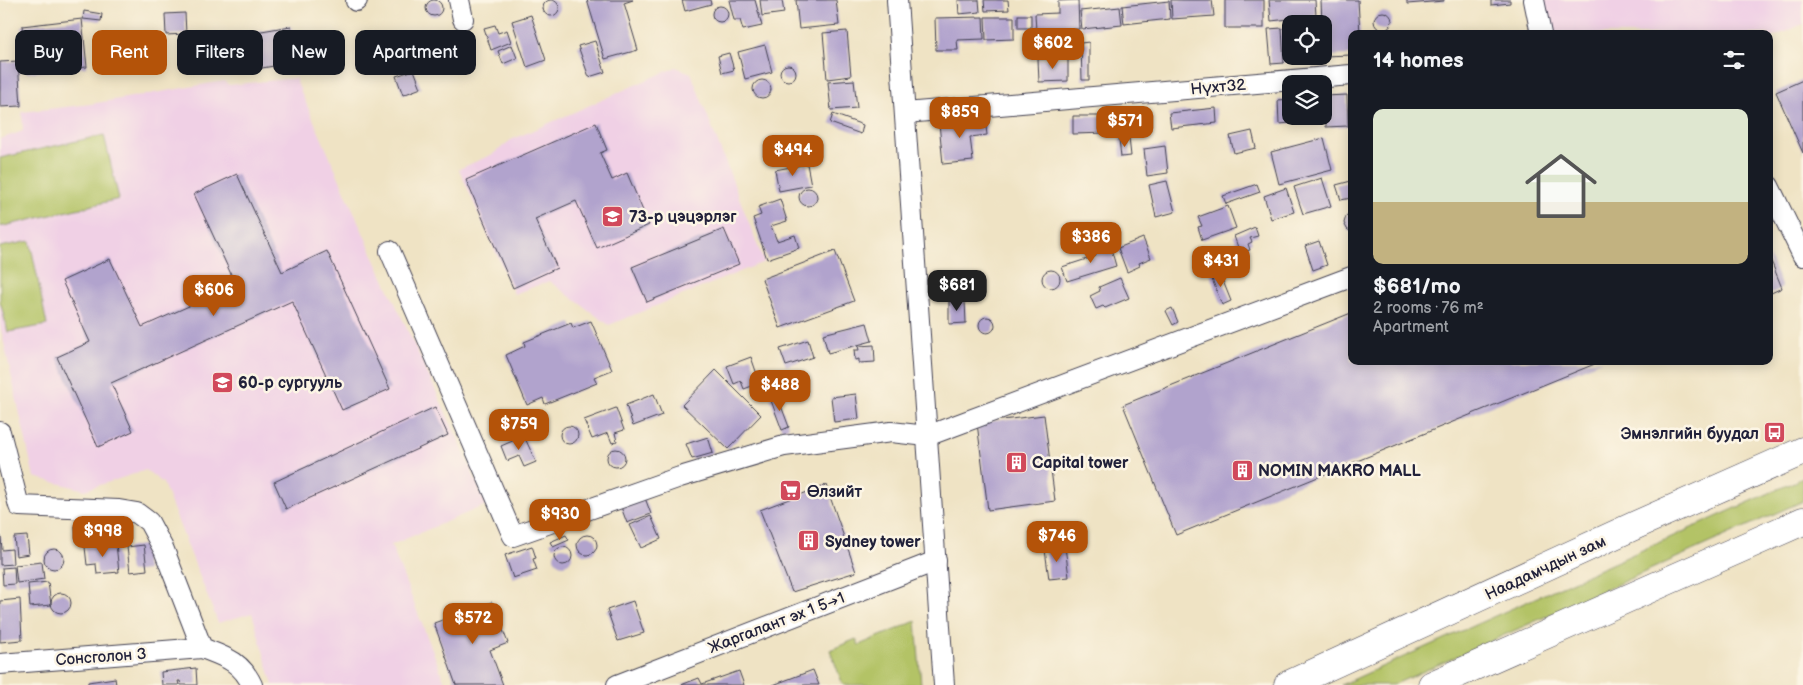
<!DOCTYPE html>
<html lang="en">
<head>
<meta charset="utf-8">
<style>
	body { margin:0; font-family:"Balsamiq Sans",sans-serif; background:#20242c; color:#f1f3f6; height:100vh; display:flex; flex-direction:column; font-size:19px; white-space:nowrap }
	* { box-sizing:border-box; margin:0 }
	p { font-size:16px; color:#9ea1a6 }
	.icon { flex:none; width:28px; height:28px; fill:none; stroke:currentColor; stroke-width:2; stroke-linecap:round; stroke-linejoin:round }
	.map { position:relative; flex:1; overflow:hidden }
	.side { position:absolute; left:1348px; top:30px; width:425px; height:335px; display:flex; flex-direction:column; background:#171b24; border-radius:10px; box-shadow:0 2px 12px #0003 }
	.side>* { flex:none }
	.guide { position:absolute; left:15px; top:30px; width:475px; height:45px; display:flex; gap:10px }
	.fabs { position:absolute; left:1282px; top:15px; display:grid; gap:10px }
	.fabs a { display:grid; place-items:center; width:50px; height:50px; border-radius:10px; background:#171b24; box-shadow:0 2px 12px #0003; font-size:25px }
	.price { position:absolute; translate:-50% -42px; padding:0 11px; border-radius:10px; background:#b45309; color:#fff; font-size:16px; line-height:32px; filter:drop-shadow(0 1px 2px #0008) }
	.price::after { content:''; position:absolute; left:50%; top:30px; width:15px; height:11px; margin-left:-8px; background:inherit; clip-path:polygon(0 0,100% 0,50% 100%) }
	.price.active { background:#222; color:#fff }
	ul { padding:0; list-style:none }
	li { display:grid; align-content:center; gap:10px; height:265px; padding:0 25px }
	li+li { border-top:1px solid #363941 }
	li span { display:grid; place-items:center; height:155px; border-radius:10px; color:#555 }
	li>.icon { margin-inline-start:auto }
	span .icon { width:90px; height:90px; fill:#fffc; stroke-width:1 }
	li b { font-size:21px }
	h2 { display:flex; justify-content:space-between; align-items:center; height:60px; padding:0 25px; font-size:21px }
	.chip { padding:0 18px; border-radius:10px; background:#171b24; box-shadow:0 2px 12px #0003; font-size:18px; line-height:45px }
	.chip.active { background:#b45309; color:#fff }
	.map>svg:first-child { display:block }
	.built { fill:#f0d0e5 }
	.green { fill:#b3c366; stroke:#6a7250 }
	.building { fill:#b1a3cd }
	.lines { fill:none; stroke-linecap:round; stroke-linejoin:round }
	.minor-casing { stroke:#413f50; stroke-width:22 }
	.trunk-casing { stroke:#413f50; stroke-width:29 }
	.minor { stroke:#fff; stroke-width:20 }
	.trunk { stroke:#fff; stroke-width:28 }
	.labels { text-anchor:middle; stroke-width:5; stroke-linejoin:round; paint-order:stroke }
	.street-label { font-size:16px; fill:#22223b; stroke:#fcf5e5 }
	.poi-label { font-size:16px; font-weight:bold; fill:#22223b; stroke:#fcf5e5; text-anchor:start }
</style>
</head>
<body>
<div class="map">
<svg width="1803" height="685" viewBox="0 0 1803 685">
	<rect width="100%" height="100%" fill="#fcf5e5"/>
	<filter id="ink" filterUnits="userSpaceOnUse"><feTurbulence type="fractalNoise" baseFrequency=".02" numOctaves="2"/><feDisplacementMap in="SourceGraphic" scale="10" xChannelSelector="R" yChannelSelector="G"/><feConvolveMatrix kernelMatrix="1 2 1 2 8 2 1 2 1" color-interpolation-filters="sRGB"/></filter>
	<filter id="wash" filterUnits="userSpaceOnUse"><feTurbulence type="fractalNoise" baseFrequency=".0096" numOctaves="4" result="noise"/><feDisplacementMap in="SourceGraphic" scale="20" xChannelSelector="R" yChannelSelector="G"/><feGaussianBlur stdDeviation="1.12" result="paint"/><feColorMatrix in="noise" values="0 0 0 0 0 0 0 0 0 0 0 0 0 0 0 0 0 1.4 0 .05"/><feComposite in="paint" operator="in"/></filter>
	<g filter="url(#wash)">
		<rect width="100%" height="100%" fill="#efe3c4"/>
		<!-- built -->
		<g class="built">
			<path d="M1540,0H1803V24L1769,39V34H1547Z"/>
			<path d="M676,67L691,73L764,262L609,325L549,281L514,294L459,169L493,154L511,140Z"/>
			<path d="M295,78L376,262L458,439L486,505L391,545L446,685H273L252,613L218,623L163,483L146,470L85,490L34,477L0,325V139L23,131L22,112L91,104L224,81L229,85Z"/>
		</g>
		<!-- green -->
		<g class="green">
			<path d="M104,135L119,199L0,227V158Z"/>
			<path d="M30,241L47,325L8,332L0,301V247Z"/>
			<path d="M1803,478V501L1393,685H1341Z"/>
			<path d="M916,621L921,685H843L830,650L856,639L859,645Z"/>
		</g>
		<g id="blocks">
			<!-- building -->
			<g class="building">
				<circle cx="434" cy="8" r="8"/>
				<circle cx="551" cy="8" r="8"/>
				<path d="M587,0H633L624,3L638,50L605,59Z"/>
				<path d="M682,0H710L711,4L685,11Z"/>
				<path d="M729,0H755L762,26L743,30L740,20H734Z"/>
				<path d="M760,0H782L784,13L762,16Z"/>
				<path d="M796,0H836L839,25L799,29Z"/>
				<path d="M958,0H979L980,12L959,14Z"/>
				<path d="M984,0H1008L1009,10L985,11Z"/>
				<path d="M1078,0L1079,29L1036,31L1035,14L1058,13V1Z"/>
				<path d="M1171,0H1212L1214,16L1172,19Z"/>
				<rect x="1225" y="0" width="39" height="28"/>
				<path d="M1269,0H1315L1316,16L1271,21Z"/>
				<path d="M1321,0H1358L1360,34H1351V55L1324,56V24H1322Z"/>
				<path d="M1407,0H1444V1L1407,4Z"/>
				<path d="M1491,0H1510V3L1491,5Z"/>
				<path d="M1169,1L1170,19L1124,24L1122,6Z"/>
				<circle cx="720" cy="14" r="8"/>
				<path d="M1120,7L1122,25L1082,29L1080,11Z"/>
				<path d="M84,11L102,14L101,21L83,19Z"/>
				<circle cx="1383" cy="21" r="9"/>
				<path d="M185,13L186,34L166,35L165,14Z"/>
				<path d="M531,15L546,60L527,67L512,21Z"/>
				<rect x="1018" y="15" width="13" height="13"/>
				<path d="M983,17L984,39L957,40L958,50H936L935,18Z"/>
				<path d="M985,17H1014V39L986,40Z"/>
				<path d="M82,19L87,67L27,73L22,26Z"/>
				<path d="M495,25L498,33L507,30L511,42L491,50L484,28Z"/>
				<path d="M291,26L298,62L250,70L244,34Z"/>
				<path d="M1282,28L1284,63L1271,64L1268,29Z"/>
				<path d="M847,31L851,76L827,79L823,33Z"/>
				<path d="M595,41L605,72L589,77L578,46Z"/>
				<path d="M1089,42V80H1082L1081,43Z"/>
				<path d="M512,45L517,58L503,64L498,51Z"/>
				<path d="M765,45L772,72L745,79L738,52Z"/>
				<path d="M729,53L734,70L722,73L718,56Z"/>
				<path d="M1068,58V81L1039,82L1038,59Z"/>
				<path d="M18,61L21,106L0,107V62Z"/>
				<circle cx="788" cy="73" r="8"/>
				<path d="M414,70L421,88L403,95L396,76Z"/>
				<path d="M854,80L857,108L831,110L828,82Z"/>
				<path d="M1803,80V153L1776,92Z"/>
				<circle cx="762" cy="89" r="9"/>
				<path d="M1347,95L1348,126L1326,127V120L1309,121V116H1324V96Z"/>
				<path d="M1291,99V116H1304V122L1279,124L1278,100Z"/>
				<path d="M1216,108L1217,123L1171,128L1169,113Z"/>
				<path d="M833,114L863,125L861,134L830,123Z"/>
				<path d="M1073,116H1107V133L1073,134Z"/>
				<path d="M985,118L987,135L970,137L973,161L943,164L939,123Z"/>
				<path d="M596,123L607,150L600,153L612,180L627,173L649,225L597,248L576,201L535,219L557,268L513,288L466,180Z"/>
				<path d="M1252,131L1256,148L1234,153L1230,136Z"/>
				<path d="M1129,138L1131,156L1121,157L1119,139Z"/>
				<path d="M1324,138L1332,170L1279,184L1271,152Z"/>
				<path d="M1165,146L1168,173L1147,176L1144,149Z"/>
				<path d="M807,164L811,185L779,191L775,170Z"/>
				<path d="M237,174L282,272L327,251L390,389L342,410L292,301L111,383L133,431L98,447L57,357L90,342L62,281L110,259L142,327L236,285L194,194Z"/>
				<path d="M1322,178L1331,206L1303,214L1294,187Z"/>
				<path d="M1167,181L1175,212L1156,217L1149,185Z"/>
				<path d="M1351,181V198L1341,200L1336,185Z"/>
				<path d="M1257,184L1260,192L1226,204L1223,196Z"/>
				<path d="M1286,188L1294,212L1271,219L1264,196Z"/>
				<circle cx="808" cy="197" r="9"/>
				<path d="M780,199L787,221L771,226L777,241L795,235L799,248L767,259L753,218L761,215L758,207Z"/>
				<path d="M1228,206L1236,228L1202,240L1198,227L1202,226L1198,217Z"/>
				<path d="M1351,211V232L1347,229L1344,223L1346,216Z"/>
				<path d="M1255,227L1258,236L1250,238L1252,242L1248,244L1250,250L1240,253L1234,236Z"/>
				<path d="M724,229L739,264L647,302L632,267Z"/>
				<path d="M1143,238L1151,258L1139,263L1140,266L1127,272L1118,248Z"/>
				<path d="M1319,241L1327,265L1313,270L1305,246Z"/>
				<path d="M1110,245L1116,266L1067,281L1062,267L1096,256L1094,250Z"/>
				<path d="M835,251L854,301L780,328L762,279Z"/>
				<path d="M1769,256L1782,288L1769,294Z"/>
				<circle cx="1051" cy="279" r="9"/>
				<path d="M1219,271L1231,301L1222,305L1210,274Z"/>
				<path d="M1120,278L1129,298L1105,308L1103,306L1096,309L1090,296L1100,291L1099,287Z"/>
				<path d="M949,301H965L966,323L949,324Z"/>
				<path d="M1172,308L1178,322L1173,325L1166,311Z"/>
				<path d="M1351,313V361H1602L1176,535L1123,405Z"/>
				<circle cx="987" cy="325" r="8"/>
				<path d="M591,321L612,370L594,377L597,383L545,404L543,398L527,405L506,355L525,346L524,342L571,323L573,328Z"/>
				<path d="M867,323L872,341L828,353L823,334Z"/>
				<path d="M808,340L813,357L786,366L780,349Z"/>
				<path d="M874,345L875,362L859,363V359L855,360L854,350H859L858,346Z"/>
				<path d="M751,357L760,383L744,389L741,381L734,384L727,366Z"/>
				<path d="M716,370L761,415L728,449L682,405Z"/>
				<path d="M654,394L662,415L633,426L626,405Z"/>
				<path d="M856,394L859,419L834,422L831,397Z"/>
				<path d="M777,395L789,427L782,430L770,398Z"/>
				<path d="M435,407L448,435L286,509L274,482Z"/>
				<path d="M616,408L624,430L615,433L617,441L612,443L608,433L592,439L584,420Z"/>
				<path d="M1044,415L1055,501L988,510L977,423Z"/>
				<circle cx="569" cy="435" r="9"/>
				<path d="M524,436L536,462L524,467L519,456L507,461L501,446Z"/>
				<path d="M708,437L713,453L692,459L686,444Z"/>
				<circle cx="616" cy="458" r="9"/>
				<path d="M826,485L856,572L792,592L760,510Z"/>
				<path d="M645,498L651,514L627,523L621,507Z"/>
				<path d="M651,516L661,539L641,548L630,525Z"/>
				<path d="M99,525L100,539H76L75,526Z"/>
				<path d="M566,535L569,540L553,547L550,542Z"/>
				<circle cx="587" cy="545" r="10"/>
				<path d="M1,536L2,550L12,549L13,564L0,565V537Z"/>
				<path d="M27,536L29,554L16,556L14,537Z"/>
				<path d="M116,544L119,572L97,574L96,564L87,565L85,547Z"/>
				<path d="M144,545L147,570L130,572L127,547Z"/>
				<path d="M532,546L536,558L533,559L537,570L513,578L505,555Z"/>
				<circle cx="563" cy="556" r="9"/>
				<path d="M1065,547L1069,577L1049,579L1045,550Z"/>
				<circle cx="54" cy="559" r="10"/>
				<path d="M42,562L44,579L17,583L15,565Z"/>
				<path d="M14,567L15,584L3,585L2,568Z"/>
				<path d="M48,582L51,605L30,607L28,584Z"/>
				<circle cx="61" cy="603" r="10"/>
				<path d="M20,599L22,640L0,642V601Z"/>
				<path d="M633,601L644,633L618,641L607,610Z"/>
				<path d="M492,602L508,643L490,650L503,685H456L434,623Z"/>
				<path d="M196,668L197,685H181L180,681H178L179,685H162L161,672Z"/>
				<path d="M813,670L819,685H773Z"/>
				<path d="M739,671L744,685H681L699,678L702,684Z"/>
				<path d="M115,678L116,685H88V682Z"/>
			</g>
		</g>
	</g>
	<g filter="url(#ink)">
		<use href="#blocks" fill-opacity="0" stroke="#413f50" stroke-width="1"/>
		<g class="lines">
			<defs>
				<g id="minor">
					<path d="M459,0L463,19"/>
					<path d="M897,0L944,685"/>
					<path d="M1534,0L1541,34"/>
					<path d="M356,1L357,0"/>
					<path d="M905,113L1351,75"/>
					<path d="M1769,186L1803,256"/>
					<path d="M390,251L513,536L680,477L784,446L891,432L927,436L1351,277"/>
					<path d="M0,432L19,506L119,510L137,513L149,522L164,550L202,648C225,657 241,661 252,685"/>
					<path d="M0,664L202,648"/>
					<path d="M617,685L936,561"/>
				</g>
				<g id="trunk">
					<path d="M1288,685L1636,525L1803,451"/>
					<path d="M1432,685L1803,521"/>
				</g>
			</defs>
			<!-- minor casing -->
			<use href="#minor" class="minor-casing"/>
			<!-- trunk casing -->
			<use href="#trunk" class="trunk-casing"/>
			<!-- minor -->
			<use href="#minor" class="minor"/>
			<!-- trunk -->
			<use href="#trunk" class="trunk"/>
		</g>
	</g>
	<!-- icons -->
	<defs>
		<symbol id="school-square" viewBox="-11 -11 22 22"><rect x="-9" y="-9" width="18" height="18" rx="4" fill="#d1495b" stroke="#fcf5e5"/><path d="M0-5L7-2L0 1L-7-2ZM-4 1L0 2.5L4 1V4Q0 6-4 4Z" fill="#fff"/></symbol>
		<symbol id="bus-square" viewBox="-11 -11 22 22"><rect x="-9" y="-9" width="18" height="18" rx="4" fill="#d1495b" stroke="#fcf5e5"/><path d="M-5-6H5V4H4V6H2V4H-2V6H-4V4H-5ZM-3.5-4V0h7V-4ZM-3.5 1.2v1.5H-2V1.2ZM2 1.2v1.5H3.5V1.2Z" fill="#fff"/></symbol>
		<symbol id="building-square" viewBox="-11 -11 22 22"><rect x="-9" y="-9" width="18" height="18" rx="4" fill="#d1495b" stroke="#fcf5e5"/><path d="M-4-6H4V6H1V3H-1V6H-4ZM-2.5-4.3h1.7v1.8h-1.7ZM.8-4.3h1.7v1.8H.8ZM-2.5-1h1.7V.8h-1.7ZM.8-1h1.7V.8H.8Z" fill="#fff"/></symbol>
		<symbol id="supermarket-square" viewBox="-11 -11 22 22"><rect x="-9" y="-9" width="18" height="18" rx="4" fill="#d1495b" stroke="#fcf5e5"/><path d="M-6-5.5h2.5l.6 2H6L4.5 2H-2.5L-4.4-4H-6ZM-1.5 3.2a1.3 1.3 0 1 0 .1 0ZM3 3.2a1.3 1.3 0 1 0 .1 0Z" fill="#fff"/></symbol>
	</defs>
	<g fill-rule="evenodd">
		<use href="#school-square" x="600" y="204" width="25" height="25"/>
		<use href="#school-square" x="210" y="370" width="25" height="25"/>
		<use href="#bus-square" x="1762" y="420" width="25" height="25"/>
		<use href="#building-square" x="1004" y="450" width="25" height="25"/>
		<use href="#building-square" x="1230" y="458" width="25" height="25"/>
		<use href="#supermarket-square" x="778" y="478" width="25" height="25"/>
		<use href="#building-square" x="796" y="528" width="25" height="25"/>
	</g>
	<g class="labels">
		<!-- street labels -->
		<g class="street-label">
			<text transform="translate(1218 86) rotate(-5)" y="6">Нүхт32</text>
			<text transform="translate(1545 567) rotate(-25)" y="6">Наадамчдын зам</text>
			<text transform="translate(776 622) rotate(-21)" y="6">Жаргалант эх 1 5→1</text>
			<text transform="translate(101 656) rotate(-4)" y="6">Сонсголон 3</text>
		</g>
		<!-- poi labels -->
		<g class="poi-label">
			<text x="629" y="222">73-р цэцэрлэг</text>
			<text x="238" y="388">60-р сургууль</text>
			<text x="1759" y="439" text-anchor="end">Эмнэлгийн буудал</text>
			<text x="1032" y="468">Capital tower</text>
			<text x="1258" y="476">NOMIN MAKRO MALL</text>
			<text x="807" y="497">Өлзийт</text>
			<text x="825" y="547">Sydney tower</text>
		</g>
	</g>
</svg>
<div class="fabs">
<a><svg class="icon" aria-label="locate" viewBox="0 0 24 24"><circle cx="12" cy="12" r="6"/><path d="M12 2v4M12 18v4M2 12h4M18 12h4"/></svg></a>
<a><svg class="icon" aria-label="layers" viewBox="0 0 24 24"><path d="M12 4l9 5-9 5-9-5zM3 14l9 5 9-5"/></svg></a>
</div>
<b class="price" style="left:1053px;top:70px">$602</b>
<b class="price" style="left:960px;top:139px">$859</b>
<b class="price" style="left:1125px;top:148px">$571</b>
<b class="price" style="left:793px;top:177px">$494</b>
<b class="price" style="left:1091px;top:264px">$386</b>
<b class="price" style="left:1221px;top:288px">$431</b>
<b class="price active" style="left:957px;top:312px">$681</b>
<b class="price" style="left:214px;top:317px">$606</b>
<b class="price" style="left:780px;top:412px">$488</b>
<b class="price" style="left:519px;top:451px">$759</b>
<b class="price" style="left:560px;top:541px">$930</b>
<b class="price" style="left:103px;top:558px">$998</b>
<b class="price" style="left:1057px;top:563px">$746</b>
<b class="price" style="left:473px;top:645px">$572</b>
<div class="guide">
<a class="chip">Buy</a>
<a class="chip active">Rent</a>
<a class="chip">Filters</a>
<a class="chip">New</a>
<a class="chip">Apartment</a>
</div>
<section class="side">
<h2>14 homes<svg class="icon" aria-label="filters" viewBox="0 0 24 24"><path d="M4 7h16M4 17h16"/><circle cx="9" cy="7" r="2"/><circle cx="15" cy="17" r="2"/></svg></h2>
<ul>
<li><span style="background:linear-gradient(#dfe7d0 60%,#c2b280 0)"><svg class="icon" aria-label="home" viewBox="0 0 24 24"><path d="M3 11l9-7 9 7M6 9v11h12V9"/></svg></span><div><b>$681/mo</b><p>2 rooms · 76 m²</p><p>Apartment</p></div></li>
</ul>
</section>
</div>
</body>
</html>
